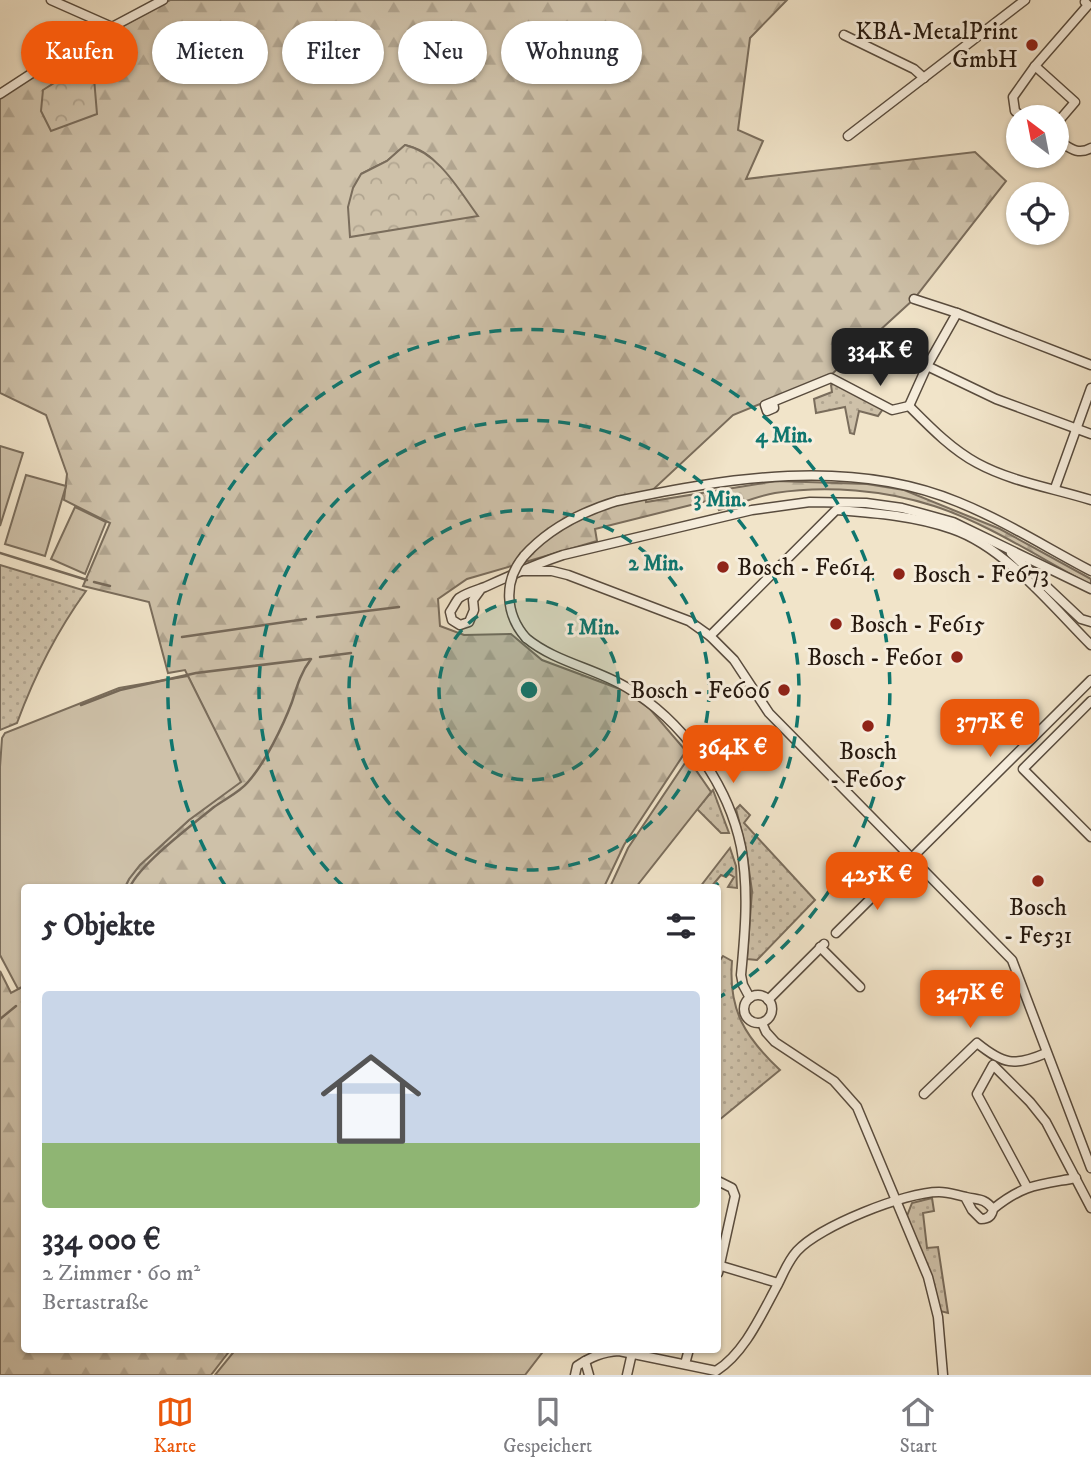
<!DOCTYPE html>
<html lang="de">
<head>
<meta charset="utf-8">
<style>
	body { margin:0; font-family:"IM FELL DW Pica",serif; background:#f7f7f7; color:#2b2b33; height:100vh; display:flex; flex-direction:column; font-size:26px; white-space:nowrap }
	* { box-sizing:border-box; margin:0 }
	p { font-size:23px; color:#7c7c81 }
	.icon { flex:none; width:38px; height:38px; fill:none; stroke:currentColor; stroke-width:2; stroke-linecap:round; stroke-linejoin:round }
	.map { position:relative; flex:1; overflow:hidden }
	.sheet { position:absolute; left:21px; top:884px; width:700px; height:469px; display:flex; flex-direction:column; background:#fff; border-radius:7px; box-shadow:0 2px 5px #0004 }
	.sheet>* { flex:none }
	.hud { position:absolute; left:21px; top:21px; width:700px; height:63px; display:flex; gap:14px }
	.needle { width:46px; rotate:328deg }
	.buttons { position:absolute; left:1006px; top:105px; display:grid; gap:14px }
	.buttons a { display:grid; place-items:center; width:63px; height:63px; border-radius:50%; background:#fff; box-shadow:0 2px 5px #0004; font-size:35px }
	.price { position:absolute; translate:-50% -60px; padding:0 16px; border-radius:14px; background:#ea580c; color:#fff; font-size:23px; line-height:46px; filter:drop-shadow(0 2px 4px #0008) }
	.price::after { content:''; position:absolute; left:50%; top:42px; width:21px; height:16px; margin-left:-10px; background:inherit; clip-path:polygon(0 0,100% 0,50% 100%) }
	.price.current { background:#222; color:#fff }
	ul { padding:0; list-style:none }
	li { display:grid; align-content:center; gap:14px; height:371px; padding:0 21px }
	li+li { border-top:2px solid #e1e1e2 }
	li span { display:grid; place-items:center; height:217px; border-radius:7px; color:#555 }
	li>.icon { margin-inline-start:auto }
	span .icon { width:126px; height:126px; fill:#fffc; stroke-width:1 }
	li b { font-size:30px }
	h2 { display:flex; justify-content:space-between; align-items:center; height:84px; padding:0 21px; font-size:30px }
	.pill { padding:0 24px; border-radius:32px; background:#fff; box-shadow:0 2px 5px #0004; font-size:24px; line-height:63px }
	.pill.current { background:#ea580c; color:#fff }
	.tabs { display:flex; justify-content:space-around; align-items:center; height:98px; border-top:2px solid #e1e1e2; background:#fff; font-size:19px; color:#7c7c81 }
	.tabs a { display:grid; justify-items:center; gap:4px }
	.tabs .current { color:#ea580c }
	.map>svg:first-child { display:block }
	.grass { fill:url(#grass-dots); stroke:#7a6d5c; stroke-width:2 }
	.forest { fill:url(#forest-firs); stroke:#7a6d5c; stroke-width:2; fill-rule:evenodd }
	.park { fill:url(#park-crowns); stroke:#7a6d5c; stroke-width:2 }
	.garden { fill:#cec1a9; stroke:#7a6d5c; stroke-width:2 }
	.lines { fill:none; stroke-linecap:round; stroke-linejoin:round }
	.stream { stroke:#766959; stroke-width:2.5 }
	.street-casing { stroke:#594c3e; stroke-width:11 }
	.street { stroke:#f6eddc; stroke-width:8 }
	.street-bridge-casing { stroke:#594c3e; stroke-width:11; stroke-linecap:butt }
	.street-bridge { stroke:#f6eddc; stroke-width:8 }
	.ring { fill:none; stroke:#0f766e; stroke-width:3.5; stroke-dasharray:12 9 }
	.poi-dot { fill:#8f2418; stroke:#f6eddc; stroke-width:2.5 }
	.labels { text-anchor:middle; stroke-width:6; stroke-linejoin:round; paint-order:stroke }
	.poi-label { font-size:24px; fill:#26190f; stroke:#f6eddc; text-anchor:end }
	.centre { fill:#0f766e; stroke:#f6eddc; stroke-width:3.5 }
	.ring-label { font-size:21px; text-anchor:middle; font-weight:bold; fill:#0f766e; stroke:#f6eddc; stroke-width:6; stroke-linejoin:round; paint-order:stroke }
</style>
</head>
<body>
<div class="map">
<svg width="1091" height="1375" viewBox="0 0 1091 1375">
	<defs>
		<pattern id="grass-dots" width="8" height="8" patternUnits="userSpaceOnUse" patternTransform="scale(1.75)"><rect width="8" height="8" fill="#cec1a9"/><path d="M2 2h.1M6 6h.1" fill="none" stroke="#b1a590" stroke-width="1.8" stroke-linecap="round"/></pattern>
		<pattern id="forest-firs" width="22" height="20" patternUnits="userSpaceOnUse" patternTransform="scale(1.75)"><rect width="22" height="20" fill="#cec1a9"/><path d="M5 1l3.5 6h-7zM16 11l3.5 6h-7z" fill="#b1a590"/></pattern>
		<pattern id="park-crowns" width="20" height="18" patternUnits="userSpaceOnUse" patternTransform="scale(1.75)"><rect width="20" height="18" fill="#cec1a9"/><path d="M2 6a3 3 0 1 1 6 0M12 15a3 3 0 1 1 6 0" fill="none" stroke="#b1a590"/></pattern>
	</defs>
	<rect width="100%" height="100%" fill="#f1e4c9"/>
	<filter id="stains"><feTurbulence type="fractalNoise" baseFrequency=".00286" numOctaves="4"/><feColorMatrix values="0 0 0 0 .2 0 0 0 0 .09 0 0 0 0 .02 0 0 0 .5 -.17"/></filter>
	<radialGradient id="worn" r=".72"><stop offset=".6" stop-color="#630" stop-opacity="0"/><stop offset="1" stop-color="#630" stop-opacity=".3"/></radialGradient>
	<!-- grass -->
	<g class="grass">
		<path d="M835,383L883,409L878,416L859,411L854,434L850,433L845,407L816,413L814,399L832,392L831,385Z"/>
		<path d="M0,565L86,591C57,631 34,677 17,723L0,730Z"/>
		<path d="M713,790L729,833H721L697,809Z"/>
		<path d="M740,805L750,815L744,823L815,900L757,960L747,959L752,891L746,849L736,809Z"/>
		<path d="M730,848L736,866L737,888L728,887L734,877L729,874L726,877L721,875L711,887H700Z"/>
		<path d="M723,956L732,961C728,1010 745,1037 780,1070L718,1121V963Z"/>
		<path d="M932,1198L934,1211L923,1213L927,1248L938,1247L948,1313L940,1311L935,1288L907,1216L912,1203Z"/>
	</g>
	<!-- forest -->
	<g class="forest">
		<path d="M170,0H787L750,38L738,130L763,141L746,179L975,152L1006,181L914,299L831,375L733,415L645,497L646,502L776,481L867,484L904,490L1000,529L1091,579V585C1041,559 987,523 934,506C885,490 826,485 775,493C756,496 737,505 719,510L715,499L595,529L597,541L467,579L438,599L440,626L464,635L511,634L542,660L625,691L650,709L686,751L624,845L604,887H125L129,879L140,865L189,820L240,782L185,670L168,673L149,602L83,586L110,523L64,500L67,474L46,415L0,393V97L43,70ZM93,66L94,88L44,90L62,78ZM405,145C426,150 435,160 448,177L361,174L387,161Z"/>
		<path d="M0,971L11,993L24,986V1349H231L211,1375H0Z"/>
	</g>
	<!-- park -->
	<g class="park">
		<path d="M87,54L93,66L97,114L51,131L41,111L43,90L62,78L66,67Z"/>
		<path d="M405,145C439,153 458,189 478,216L350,237L348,207L353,188L361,174L387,161Z"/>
	</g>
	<!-- garden -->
	<g class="garden">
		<path d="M0,446L23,453L0,526Z"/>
		<path d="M26,475L66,486L45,556L5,544Z"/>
		<path d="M75,507L106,522L85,574L51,559Z"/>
		<path d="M188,676L241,782L189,820L140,865L129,879L125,887H24V986L18,989L0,955V767L2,738L5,733L119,688Z"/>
		<path d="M689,760L711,792L636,887H610L628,848L685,763Z"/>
		<path d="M236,1349H545L525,1375H215Z"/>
	</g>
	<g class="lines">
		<!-- stream -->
		<g class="stream">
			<path d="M0,553L87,580"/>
			<path d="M94,582L110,586"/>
			<path d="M317,617L399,607"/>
			<path d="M182,637L306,619"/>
			<path d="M320,657L351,653"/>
			<path d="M81,705L120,690L196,673L310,659"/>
			<path d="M130,887C140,864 192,825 214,807C225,799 240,792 248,782C265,763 283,726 292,702C297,686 301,672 311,659"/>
			<path d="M22,1002L24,1000"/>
			<path d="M0,1019L16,1006"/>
		</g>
		<defs>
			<g id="street">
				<path d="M51,0L112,27"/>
				<path d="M844,35L914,69L924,78"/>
				<path d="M1035,66L1075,102L1057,123"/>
				<path d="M0,94L46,64L72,52L112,27L163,0"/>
				<path d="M1022,117L1015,111L1013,97L1035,66L1088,5L1085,2"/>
				<path d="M848,136L1025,0"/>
				<path d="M1057,140C1069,147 1077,156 1091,148"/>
				<path d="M914,299L957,313L1091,365"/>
				<path d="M927,366L996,399L1091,434"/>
				<path d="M773,402L774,408L767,411L765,405L831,378L892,410L909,406C929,426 951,449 977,463C1012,482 1053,488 1091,500"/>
				<path d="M909,406L927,366L957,313"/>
				<path d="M1055,488L1091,388"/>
				<path d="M1011,553L1081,619L1091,622"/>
				<path d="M524,556C549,528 581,512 617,501C728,478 849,457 958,502C1005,521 1047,548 1091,571"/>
				<path d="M521,571H552L568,575L689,621L710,636L734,660L769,713L1012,960L1091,1168"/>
				<path d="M481,589L473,600L474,610L469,622L460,625L452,620L450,612C453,608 456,601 459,598C466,593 477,590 485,587C511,575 536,564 563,555L752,510L810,502L866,503L902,508L953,522L1091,589"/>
				<path d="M710,636L836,510C875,513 915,516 952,529C1005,547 1052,606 1091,645"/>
				<path d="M526,638C555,662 594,668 626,687C682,720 728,783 741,847C749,889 745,933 741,975L743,985L750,998"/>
				<path d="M1091,701L1023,769L1091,837"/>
				<path d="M836,933L1091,680"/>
				<path d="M820,947L860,987"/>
				<circle cx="758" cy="1009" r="14"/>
				<path d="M768,1000L824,944"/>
				<path d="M762,1023L766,1032L775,1042L834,1081L857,1107L928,1277L938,1317L943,1375"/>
				<path d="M924,1094L977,1043C1003,1064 1014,1067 1046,1053"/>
				<path d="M718,1181L732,1188L735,1196L718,1273"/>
				<path d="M1027,1187L977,1094L993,1065L1030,1102L1046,1122L1091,1208"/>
				<path d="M993,1209C1024,1184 1038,1185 1076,1178"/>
				<path d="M718,1265L778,1283"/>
				<path d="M585,1361L589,1375"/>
				<path d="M685,1364L689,1349"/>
				<path d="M575,1375L577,1366C591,1357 602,1352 619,1351L716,1371C745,1353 762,1313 778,1284C784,1272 788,1261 797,1251C820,1226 905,1192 939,1192C949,1192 956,1195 966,1197C979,1200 984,1198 993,1209C992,1216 988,1219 981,1219L972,1210L965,1197"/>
				<path d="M627,1375L632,1353"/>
			</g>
		</defs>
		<!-- street casing -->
		<use href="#street" class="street-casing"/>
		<!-- street -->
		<use href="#street" class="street"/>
		<defs>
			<path id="street-bridge" d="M524,556C503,581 505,614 526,638"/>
		</defs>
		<!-- street-bridge casing -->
		<use href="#street-bridge" class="street-bridge-casing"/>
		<!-- street-bridge -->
		<use href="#street-bridge" class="street-bridge"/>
	</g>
	<!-- distance rings -->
	<circle cx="529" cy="690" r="90" fill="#0f766e" fill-opacity=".12"/>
	<g class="ring">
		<circle cx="529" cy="690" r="90"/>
		<circle cx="529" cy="690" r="180"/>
		<path d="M343 886A270 270 0 1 1 715 886"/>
		<path d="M226 887A361 361 0 1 1 718 998"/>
	</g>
	<!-- markers -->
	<g class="poi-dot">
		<circle cx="1032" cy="45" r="7"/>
		<circle cx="723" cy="567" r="7"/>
		<circle cx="899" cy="574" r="7"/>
		<circle cx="836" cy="624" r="7"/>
		<circle cx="957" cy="657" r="7"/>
		<circle cx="784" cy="690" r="7"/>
		<circle cx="868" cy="726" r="7"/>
		<circle cx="1038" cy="881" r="7"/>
	</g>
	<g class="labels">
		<!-- poi labels -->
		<g class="poi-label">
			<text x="1018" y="39">KBA-MetalPrint<tspan x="1018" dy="28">GmbH</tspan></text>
			<text x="737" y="575" text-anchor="start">Bosch - Fe614</text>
			<text x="913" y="582" text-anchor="start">Bosch - Fe673</text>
			<text x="850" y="632" text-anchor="start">Bosch - Fe615</text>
			<text x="943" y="665">Bosch - Fe601</text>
			<text x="770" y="698">Bosch - Fe606</text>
			<text x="868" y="759" text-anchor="middle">Bosch<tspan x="868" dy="28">- Fe605</tspan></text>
			<text x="1038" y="915" text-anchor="middle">Bosch<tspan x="1038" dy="28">- Fe531</tspan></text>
		</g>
	</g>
	<circle cx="529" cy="690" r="10" class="centre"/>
	<g class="ring-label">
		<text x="784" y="442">4 Min.</text>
		<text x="720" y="506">3 Min.</text>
		<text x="656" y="570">2 Min.</text>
		<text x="593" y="634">1 Min.</text>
	</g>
	<rect width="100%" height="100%" filter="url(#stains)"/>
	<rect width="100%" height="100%" fill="url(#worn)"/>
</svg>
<div class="buttons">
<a><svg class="needle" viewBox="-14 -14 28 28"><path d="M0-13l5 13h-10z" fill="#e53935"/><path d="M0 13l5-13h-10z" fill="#7c7c81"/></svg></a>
<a><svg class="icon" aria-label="locate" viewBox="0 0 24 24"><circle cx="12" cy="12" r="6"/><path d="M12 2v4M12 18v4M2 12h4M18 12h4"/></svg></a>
</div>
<b class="price current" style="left:880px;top:388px">334K €</b>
<b class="price" style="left:990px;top:759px">377K €</b>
<b class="price" style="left:733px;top:785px">364K €</b>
<b class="price" style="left:877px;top:912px">425K €</b>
<b class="price" style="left:970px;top:1030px">347K €</b>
<div class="hud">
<a class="pill current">Kaufen</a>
<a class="pill">Mieten</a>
<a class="pill">Filter</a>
<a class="pill">Neu</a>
<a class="pill">Wohnung</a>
</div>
<section class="sheet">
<h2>5 Objekte<svg class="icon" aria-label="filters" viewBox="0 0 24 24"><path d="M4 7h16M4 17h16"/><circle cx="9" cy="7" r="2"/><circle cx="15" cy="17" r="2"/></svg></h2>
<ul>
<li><span style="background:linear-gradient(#c9d6e8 70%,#8fb573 0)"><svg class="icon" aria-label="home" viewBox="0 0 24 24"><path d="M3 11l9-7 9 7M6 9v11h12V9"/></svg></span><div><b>334 000 €</b><p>2 Zimmer · 60 m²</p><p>Bertastraße</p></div></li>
</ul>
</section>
</div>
<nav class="tabs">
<a class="current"><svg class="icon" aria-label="map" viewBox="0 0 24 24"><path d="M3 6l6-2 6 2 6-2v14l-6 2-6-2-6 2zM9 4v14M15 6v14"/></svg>Karte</a>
<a><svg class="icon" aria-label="saved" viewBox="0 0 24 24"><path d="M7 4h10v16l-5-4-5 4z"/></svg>Gespeichert</a>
<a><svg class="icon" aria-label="home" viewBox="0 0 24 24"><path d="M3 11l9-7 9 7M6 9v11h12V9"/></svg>Start</a>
</nav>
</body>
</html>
